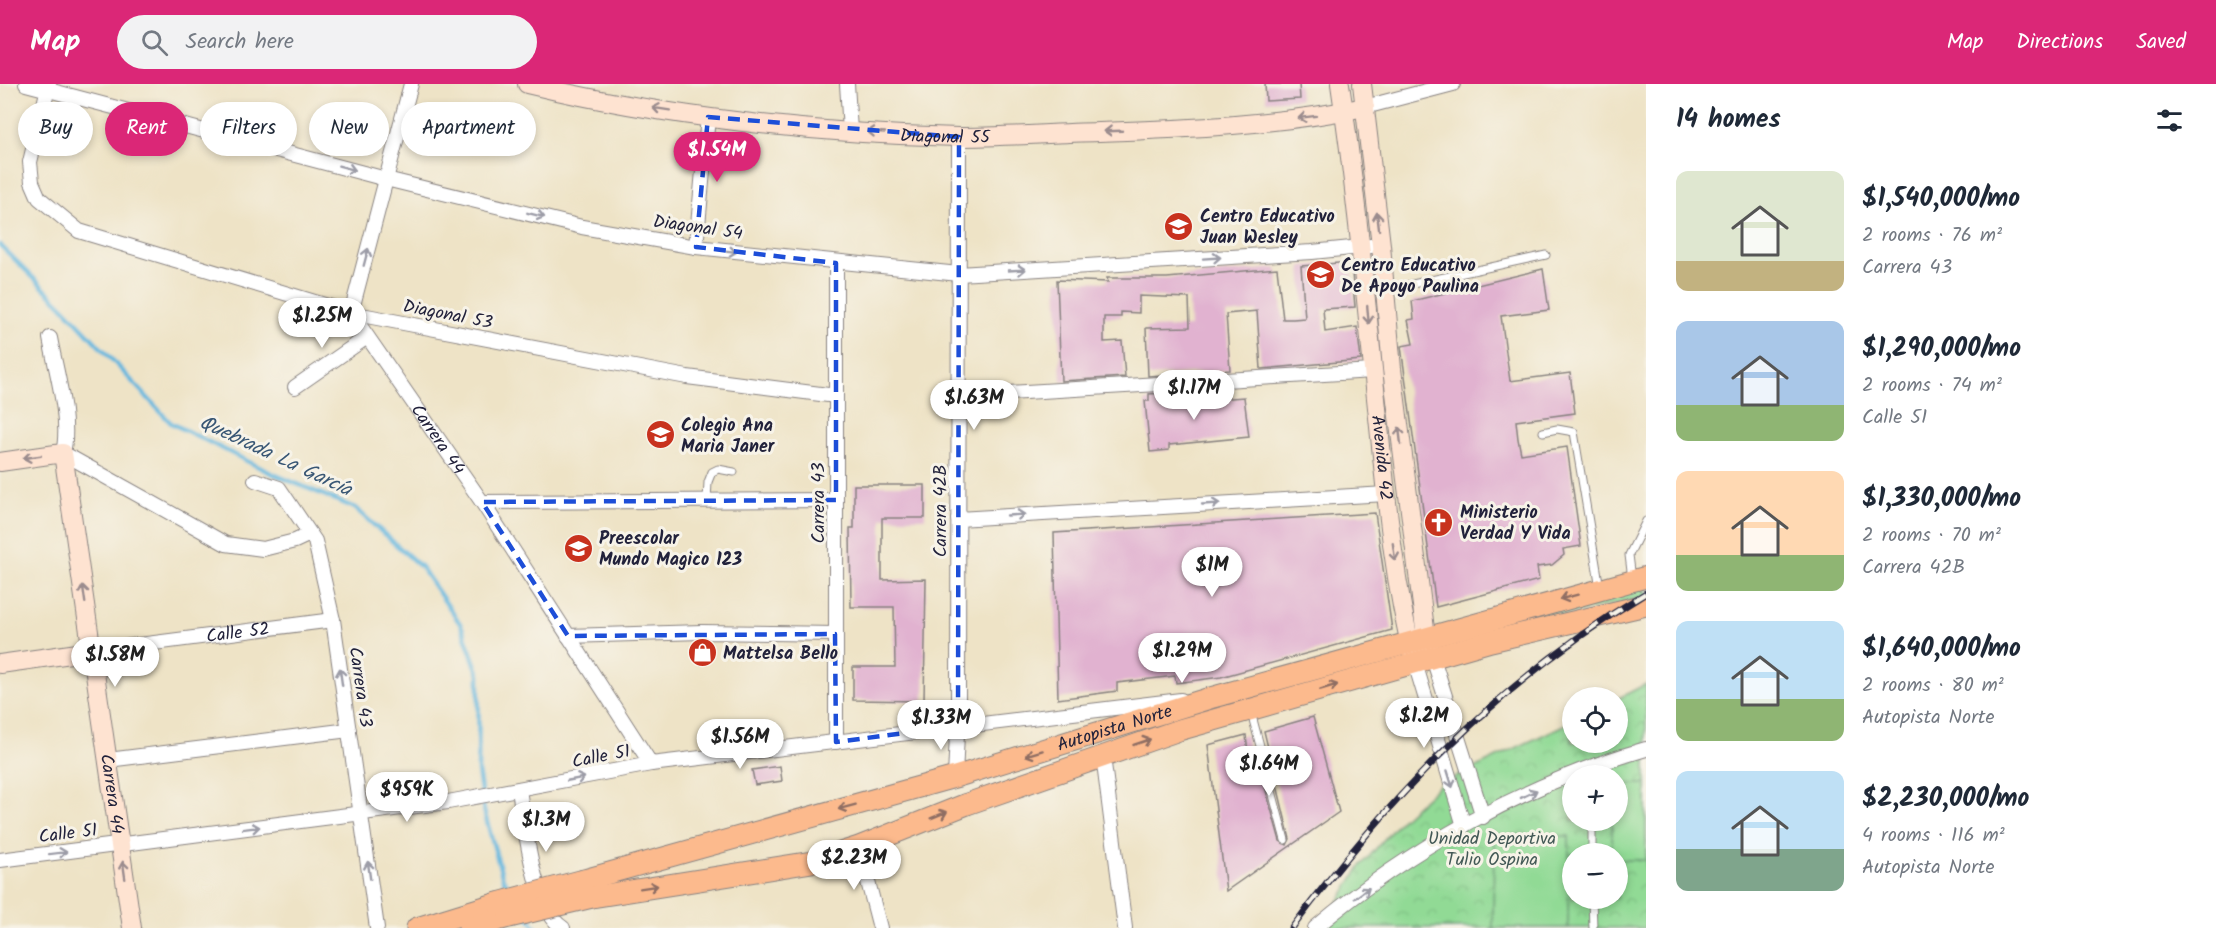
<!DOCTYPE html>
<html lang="en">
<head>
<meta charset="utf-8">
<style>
	body { margin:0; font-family:Kalam,sans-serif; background:#f2f2f3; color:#1f2937; height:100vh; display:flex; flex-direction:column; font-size:22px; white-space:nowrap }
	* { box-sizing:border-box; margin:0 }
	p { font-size:20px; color:#747a83 }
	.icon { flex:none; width:33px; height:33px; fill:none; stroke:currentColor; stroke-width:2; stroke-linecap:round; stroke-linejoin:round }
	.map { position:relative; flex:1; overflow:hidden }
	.side { display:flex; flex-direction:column; background:#fff; width:570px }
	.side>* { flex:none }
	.guide { position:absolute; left:18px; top:18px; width:570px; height:54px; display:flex; gap:12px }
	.fabs { position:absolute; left:1562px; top:603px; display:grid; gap:12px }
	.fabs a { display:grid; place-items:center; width:66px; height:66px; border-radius:50%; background:#fff; box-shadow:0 3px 9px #0003; font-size:30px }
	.price { position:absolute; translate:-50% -51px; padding:0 14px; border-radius:21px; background:#fff; color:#222; font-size:20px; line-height:39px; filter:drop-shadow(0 2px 3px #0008) }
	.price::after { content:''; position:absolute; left:50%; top:36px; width:18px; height:14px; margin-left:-9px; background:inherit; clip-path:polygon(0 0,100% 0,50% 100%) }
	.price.current { background:#db2777; color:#fff }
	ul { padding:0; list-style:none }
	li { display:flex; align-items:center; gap:18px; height:150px; padding:0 30px }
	li span { display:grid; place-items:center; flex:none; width:168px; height:120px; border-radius:12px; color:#555 }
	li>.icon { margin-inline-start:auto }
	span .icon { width:72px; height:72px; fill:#fffc; stroke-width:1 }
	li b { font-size:26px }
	h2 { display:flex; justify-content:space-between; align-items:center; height:72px; padding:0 30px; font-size:26px }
	.chip { padding:0 21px; border-radius:27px; background:#fff; box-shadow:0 3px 9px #0003; font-size:21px; line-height:54px }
	.chip.current { background:#db2777; color:#fff }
	header { display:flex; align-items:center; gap:36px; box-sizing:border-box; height:84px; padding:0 30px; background:#db2777; color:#fff }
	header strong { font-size:28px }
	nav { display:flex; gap:33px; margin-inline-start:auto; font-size:21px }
	.search { width:420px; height:54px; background:#f2f2f3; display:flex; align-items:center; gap:15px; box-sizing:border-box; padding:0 21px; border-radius:33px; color:#747a83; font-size:22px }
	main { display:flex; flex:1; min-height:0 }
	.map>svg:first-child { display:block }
	.grass { fill:url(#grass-tufts); stroke:#5a7e68; stroke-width:1.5 }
	.park { fill:url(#park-crowns); stroke:#5a7e68; stroke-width:1.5; fill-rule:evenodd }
	.pitch { fill:#91da95; stroke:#5a7e68; stroke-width:1.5 }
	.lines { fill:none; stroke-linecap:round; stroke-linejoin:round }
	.stream { stroke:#61b6de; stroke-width:4.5 }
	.building { fill:#e1b2d0 }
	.lane-casing { stroke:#888280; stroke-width:9 }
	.street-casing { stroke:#888280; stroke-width:16 }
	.secondary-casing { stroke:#888280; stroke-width:20 }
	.primary-casing { stroke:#888280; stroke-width:23 }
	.lane { stroke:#fff; stroke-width:7 }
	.street { stroke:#fff; stroke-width:14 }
	.secondary { stroke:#fee3d1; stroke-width:18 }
	.primary { stroke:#fcba8d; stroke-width:21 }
	.rail-casing { stroke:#22223b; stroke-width:7 }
	.rail { stroke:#f7f3e8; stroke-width:4.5; stroke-dasharray:14; stroke-linecap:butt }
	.primary-bridge-casing { stroke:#888280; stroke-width:23; stroke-linecap:butt }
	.primary-bridge { stroke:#fcba8d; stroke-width:21 }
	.oneway { stroke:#9b8c8e }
	.oneway2 { stroke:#9c9ca7 }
	.oneway3 { stroke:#8f6e64 }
	.marked { fill:none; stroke:#1d4ed8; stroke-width:4.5; stroke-dasharray:12 8; stroke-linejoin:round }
	.labels { text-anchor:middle; stroke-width:6; stroke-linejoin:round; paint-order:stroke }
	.street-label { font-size:18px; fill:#22223b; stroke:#f7f3e8 }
	.poi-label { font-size:18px; font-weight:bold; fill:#22223b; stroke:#f7f3e8; text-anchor:start }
	.park-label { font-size:18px; fill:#435956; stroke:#f7f3e8 }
	.water-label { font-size:20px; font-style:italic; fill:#385674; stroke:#f7f3e8 }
</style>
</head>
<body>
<header>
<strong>Map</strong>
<div class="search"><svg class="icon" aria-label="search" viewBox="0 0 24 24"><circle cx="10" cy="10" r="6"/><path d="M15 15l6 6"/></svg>Search here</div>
<nav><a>Map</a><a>Directions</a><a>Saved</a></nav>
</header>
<main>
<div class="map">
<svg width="1646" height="844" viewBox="0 0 1646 844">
	<defs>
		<pattern id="grass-tufts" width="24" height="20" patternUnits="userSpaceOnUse" patternTransform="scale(1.5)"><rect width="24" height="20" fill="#91da95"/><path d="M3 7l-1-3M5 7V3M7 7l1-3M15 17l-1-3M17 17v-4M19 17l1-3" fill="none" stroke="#7dbb81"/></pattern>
		<pattern id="park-crowns" width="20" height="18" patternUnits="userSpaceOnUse" patternTransform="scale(1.5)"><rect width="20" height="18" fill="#91da95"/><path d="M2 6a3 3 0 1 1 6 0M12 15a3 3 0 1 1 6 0" fill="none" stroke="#7dbb81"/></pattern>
	</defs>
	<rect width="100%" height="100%" fill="#f7f3e8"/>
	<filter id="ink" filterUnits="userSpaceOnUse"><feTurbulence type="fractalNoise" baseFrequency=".0167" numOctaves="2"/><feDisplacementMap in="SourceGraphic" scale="12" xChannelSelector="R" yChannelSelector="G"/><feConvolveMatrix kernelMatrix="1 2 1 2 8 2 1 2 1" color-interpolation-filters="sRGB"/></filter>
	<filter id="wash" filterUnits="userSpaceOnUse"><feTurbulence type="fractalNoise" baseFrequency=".008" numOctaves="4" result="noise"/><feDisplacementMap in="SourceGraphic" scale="24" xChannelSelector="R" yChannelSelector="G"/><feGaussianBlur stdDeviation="1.35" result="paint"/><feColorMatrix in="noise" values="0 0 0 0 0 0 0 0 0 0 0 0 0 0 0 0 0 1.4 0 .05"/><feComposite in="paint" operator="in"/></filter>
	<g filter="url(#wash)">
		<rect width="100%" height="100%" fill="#eee3c6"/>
		<!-- grass -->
		<path class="grass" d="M1646,497V513L1527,540L1455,551Z"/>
		<!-- park -->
		<path class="park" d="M1646,600V844H1322L1360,783L1401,736L1441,700L1572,637V658H1617V615ZM1572,692H1617V736H1572ZM1572,770H1617V814H1572Z"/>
		<!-- pitch -->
		<g class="pitch">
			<path d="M1617,700H1646V776H1617V770L1612,769V737L1617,736Z"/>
			<path d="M1494,751L1569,752L1568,844H1493Z"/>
		</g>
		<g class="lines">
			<!-- stream -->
			<g class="stream">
				<path d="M0,161L62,222L171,339L271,389L355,424L421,483L461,541L479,591L478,687L484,727L503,795L512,809"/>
				<path d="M528,833L536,844"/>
			</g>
		</g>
		<g id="blocks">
			<!-- building -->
			<g class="building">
				<path d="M1265,0H1299L1300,15L1266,17Z"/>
				<path d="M1351,178L1355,223L1323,225L1325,248L1357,243L1361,276L1261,285L1257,227L1226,230L1230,286L1148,292L1146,244L1190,243L1189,214L1139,212V229L1121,228V233H1104V258L1122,257L1125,293L1061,297L1057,196L1108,198L1107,194H1167L1277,184L1283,235H1293L1305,234L1301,182Z"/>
				<path d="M1543,185L1549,226L1501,232L1510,297L1570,289L1575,329L1516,337L1518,355L1521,370L1567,363L1581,462L1563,465L1564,471L1552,481L1537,483L1539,496L1436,523L1401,262L1413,260L1408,236L1414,235L1412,217Z"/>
				<path d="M1164,309L1165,319L1244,313L1249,353L1169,361V366L1150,368L1145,317H1149V310Z"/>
				<path d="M854,401H925V434H882V496L926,495L924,617L853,616V583H895L894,523H851L850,444H854Z"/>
				<path d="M1375,429L1392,546L1221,593L1176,599L1175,592L1117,599V607L1058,615L1054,449Z"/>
				<path d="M1313,633L1339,728L1226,807L1208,661L1246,651L1251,697L1263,696L1280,757L1287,761L1290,755L1264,647Z"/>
				<path d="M780,682L782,697L755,701L752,686Z"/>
			</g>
		</g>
	</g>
	<g filter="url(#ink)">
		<use href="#blocks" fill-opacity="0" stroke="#888280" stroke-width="1.5"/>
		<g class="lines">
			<defs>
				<g id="lane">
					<path d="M1385,206L1546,171"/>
					<path d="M1543,348L1557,345L1574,348L1600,504"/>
					<path d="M707,417L708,398L712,388L718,385L734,388"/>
					<path d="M1632,495L1629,471L1646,437"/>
					<path d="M1251,628L1285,756"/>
					<path d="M1592,770V736"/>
					<path d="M1592,814L1593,844"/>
				</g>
				<g id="street">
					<path d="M26,0L386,95L582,143L696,163L959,190L1312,168L1381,161"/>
					<path d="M49,0L30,78L32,98L39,114L79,147L351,229L687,293L836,312"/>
					<path id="s1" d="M411,0L351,229L482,418L651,680"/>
					<path d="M847,0L850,47"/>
					<path d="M1365,23L1453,0"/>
					<path d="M696,163L708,33"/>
					<path d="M836,179V658"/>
					<path d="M50,254C56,288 71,336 63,369L226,460L263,465L295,457L310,450"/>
					<path d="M295,303L367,253"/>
					<path d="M958,312L1373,287"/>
					<path d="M255,396L279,404L315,457L333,536L377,844"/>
					<path d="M482,418L836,416"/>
					<path d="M958,435L1386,410"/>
					<path d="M568,552L702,548L835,550"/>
					<path id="s2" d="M92,567L333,536"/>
					<path d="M1433,574L1483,733"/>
					<path d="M1415,579L1464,742"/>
					<path d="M1103,672L1125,844"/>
					<path d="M108,676L349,646"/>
					<path d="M955,693L958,628L959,53"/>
					<path d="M519,706C525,740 533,825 563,844"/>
					<path d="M859,763L880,844"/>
					<path d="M0,776L448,718L651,680L1181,616"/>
					<path d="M1315,844C1410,764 1526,699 1646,665"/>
				</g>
				<g id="secondary">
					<path id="s3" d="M527,0C663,33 818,50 958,53C1005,53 1052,49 1099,48C1187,45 1278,41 1365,23"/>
					<path id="s4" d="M1340,0C1357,114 1367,229 1379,343C1387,420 1394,498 1413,572"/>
					<path d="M1362,0L1381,161L1392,285L1426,553L1430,566"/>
					<path id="s5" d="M0,378L63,369L132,844"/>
					<path d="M0,580L92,567"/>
				</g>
				<g id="primary">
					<path id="s6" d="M584,796L955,693L1210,614L1646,493"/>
					<path d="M592,813L812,778L859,763L967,720L1179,646L1491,557L1646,521"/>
					<path d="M417,844L498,819"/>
					<path d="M469,844L509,833"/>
				</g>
			</defs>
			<!-- lane casing -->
			<use href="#lane" class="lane-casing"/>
			<!-- street casing -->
			<use href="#street" class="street-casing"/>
			<!-- secondary casing -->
			<use href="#secondary" class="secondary-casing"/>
			<!-- primary casing -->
			<use href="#primary" class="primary-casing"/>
			<!-- lane -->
			<use href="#lane" class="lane"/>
			<!-- street -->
			<use href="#street" class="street"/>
			<!-- secondary -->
			<use href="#secondary" class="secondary"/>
			<!-- primary -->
			<use href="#primary" class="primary"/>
			<defs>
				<path id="rail" d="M1292,844C1393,709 1500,597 1646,509"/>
			</defs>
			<!-- rail casing -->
			<use href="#rail" class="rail-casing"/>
			<!-- rail -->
			<use href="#rail" class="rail"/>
			<defs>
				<g id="primary-bridge">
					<path d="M498,819L584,796"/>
					<path d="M509,833L592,813"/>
				</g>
			</defs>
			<!-- primary-bridge casing -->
			<use href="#primary-bridge" class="primary-bridge-casing"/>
			<!-- primary-bridge -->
			<use href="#primary-bridge" class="primary-bridge"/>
		</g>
		<!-- one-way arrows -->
		<defs><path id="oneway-shaft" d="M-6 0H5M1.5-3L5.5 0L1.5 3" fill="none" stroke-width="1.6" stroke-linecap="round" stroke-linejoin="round" transform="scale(1.5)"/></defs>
		<g class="oneway">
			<use href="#oneway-shaft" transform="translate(661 25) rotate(-171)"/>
			<use href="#oneway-shaft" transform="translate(1307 33) rotate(173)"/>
			<use href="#oneway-shaft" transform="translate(1113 47) rotate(178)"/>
			<use href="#oneway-shaft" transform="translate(876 48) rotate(-177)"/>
			<use href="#oneway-shaft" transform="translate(1378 137) rotate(-97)"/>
			<use href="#oneway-shaft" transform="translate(1368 231) rotate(85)"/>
			<use href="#oneway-shaft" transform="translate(1400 352) rotate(-97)"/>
			<use href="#oneway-shaft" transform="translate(32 373) rotate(172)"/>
			<use href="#oneway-shaft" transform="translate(1394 468) rotate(82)"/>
			<use href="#oneway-shaft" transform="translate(84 510) rotate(-98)"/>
			<use href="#oneway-shaft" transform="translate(124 786) rotate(-98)"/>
		</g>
		<g class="oneway2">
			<use href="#oneway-shaft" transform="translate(347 84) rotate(15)"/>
			<use href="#oneway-shaft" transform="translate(536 131) rotate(14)"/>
			<use href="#oneway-shaft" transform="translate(728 167) rotate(7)"/>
			<use href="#oneway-shaft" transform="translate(366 173) rotate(-75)"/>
			<use href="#oneway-shaft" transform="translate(1212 174) rotate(-4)"/>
			<use href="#oneway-shaft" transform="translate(1017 186) rotate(-3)"/>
			<use href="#oneway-shaft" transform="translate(1211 420) rotate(-3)"/>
			<use href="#oneway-shaft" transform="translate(1016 431) rotate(-3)"/>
			<use href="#oneway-shaft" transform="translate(341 593) rotate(-98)"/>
			<use href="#oneway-shaft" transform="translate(576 695) rotate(-11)"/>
			<use href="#oneway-shaft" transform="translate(1450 695) rotate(73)"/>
			<use href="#oneway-shaft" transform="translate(1529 710) rotate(-26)"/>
			<use href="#oneway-shaft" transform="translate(251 744) rotate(-7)"/>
			<use href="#oneway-shaft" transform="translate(58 769) rotate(-7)"/>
			<use href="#oneway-shaft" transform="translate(369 786) rotate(-98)"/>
			<use href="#oneway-shaft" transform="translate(1362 809) rotate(-36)"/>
		</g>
		<g class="oneway3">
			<use href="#oneway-shaft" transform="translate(1569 513) rotate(165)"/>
			<use href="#oneway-shaft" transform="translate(1329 603) rotate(-16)"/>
			<use href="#oneway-shaft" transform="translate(1142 658) rotate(-19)"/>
			<use href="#oneway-shaft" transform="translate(1034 669) rotate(163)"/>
			<use href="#oneway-shaft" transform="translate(847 723) rotate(165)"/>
			<use href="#oneway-shaft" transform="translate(939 731) rotate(-22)"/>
			<use href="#oneway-shaft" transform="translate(649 803) rotate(-9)"/>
		</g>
	</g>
	<!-- marked area -->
	<path class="marked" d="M708,33L959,53L958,642L836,658L835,550L568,552L482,418L836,416V179L696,163Z"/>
	<!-- icons -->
	<defs>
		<symbol id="school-disc" viewBox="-11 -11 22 22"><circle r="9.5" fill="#c8321e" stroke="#f7f3e8"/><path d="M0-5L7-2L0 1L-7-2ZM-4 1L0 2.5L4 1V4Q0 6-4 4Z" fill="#fff"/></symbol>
		<symbol id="church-disc" viewBox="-11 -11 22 22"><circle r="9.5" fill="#c8321e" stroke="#f7f3e8"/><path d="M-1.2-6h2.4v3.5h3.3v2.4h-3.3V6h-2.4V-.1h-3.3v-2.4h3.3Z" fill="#fff"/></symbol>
		<symbol id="shop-disc" viewBox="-11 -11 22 22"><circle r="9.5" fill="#c8321e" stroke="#f7f3e8"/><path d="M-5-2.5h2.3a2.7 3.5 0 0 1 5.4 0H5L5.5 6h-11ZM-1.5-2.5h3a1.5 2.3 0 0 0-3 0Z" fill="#fff"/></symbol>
	</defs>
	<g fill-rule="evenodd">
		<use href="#school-disc" x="1162" y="126" width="33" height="33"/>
		<use href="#school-disc" x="1304" y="174" width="33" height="33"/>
		<use href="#school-disc" x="644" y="334" width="33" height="33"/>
		<use href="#church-disc" x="1422" y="422" width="33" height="33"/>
		<use href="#school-disc" x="562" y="448" width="33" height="33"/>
		<use href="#shop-disc" x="686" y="552" width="33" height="33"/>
	</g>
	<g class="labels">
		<!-- street labels -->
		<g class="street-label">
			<text dy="6" stroke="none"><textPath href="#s3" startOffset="422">Diagonal 55</textPath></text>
			<text transform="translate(698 143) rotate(8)" y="6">Diagonal 54</text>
			<text transform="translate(448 230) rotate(11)" y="6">Diagonal 53</text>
			<text dy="6" stroke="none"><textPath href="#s1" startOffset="390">Carrera 44</textPath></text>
			<text dy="6" stroke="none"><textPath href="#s4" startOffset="376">Avenida 42</textPath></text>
			<text transform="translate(818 419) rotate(-90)" y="6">Carrera 43</text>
			<text transform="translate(940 427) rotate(-90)" y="6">Carrera 42B</text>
			<text dy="6" stroke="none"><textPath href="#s2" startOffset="147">Calle 52</textPath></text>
			<text transform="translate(361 603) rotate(82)" y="6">Carrera 43</text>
			<text dy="6" stroke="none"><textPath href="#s6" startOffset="552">Autopista Norte</textPath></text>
			<text transform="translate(601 672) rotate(-11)" y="6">Calle 51</text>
			<text dy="6" stroke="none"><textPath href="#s5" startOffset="408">Carrera 44</textPath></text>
			<text transform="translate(68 749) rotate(-7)" y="6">Calle 51</text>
		</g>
		<!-- poi labels -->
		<g class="poi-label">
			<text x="1200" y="138">Centro Educativo<tspan x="1200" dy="21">Juan Wesley</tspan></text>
			<text x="1341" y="187">Centro Educativo<tspan x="1341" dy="21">De Apoyo Paulina</tspan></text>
			<text x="681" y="347">Colegio Ana<tspan x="681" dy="21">Maria Janer</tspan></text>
			<text x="1460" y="434">Ministerio<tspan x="1460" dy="21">Verdad Y Vida</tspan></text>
			<text x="599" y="460">Preescolar<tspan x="599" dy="21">Mundo Magico 123</tspan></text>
			<text x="723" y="575">Mattelsa Bello</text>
		</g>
		<!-- park labels -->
		<g class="park-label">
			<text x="1492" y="760">Unidad Deportiva<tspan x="1492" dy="21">Tulio Ospina</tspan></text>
		</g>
		<!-- water labels -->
		<g class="water-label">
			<text transform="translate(276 371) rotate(25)" y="7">Quebrada La García</text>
		</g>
	</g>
</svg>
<div class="fabs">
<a><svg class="icon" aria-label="locate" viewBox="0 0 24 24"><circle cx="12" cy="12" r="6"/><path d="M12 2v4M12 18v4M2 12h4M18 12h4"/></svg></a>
<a>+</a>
<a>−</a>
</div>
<b class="price current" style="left:717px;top:99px">$1.54M</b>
<b class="price" style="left:322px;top:265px">$1.25M</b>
<b class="price" style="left:1194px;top:337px">$1.17M</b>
<b class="price" style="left:974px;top:347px">$1.63M</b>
<b class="price" style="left:1212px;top:514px">$1M</b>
<b class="price" style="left:1182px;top:600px">$1.29M</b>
<b class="price" style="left:115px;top:604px">$1.58M</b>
<b class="price" style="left:1424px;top:665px">$1.2M</b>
<b class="price" style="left:941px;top:667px">$1.33M</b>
<b class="price" style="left:740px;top:686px">$1.56M</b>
<b class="price" style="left:1269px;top:713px">$1.64M</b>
<b class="price" style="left:407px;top:739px">$959K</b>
<b class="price" style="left:546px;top:769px">$1.3M</b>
<b class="price" style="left:854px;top:807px">$2.23M</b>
<div class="guide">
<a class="chip">Buy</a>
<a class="chip current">Rent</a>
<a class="chip">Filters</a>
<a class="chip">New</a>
<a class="chip">Apartment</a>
</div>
</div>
<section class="side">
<h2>14 homes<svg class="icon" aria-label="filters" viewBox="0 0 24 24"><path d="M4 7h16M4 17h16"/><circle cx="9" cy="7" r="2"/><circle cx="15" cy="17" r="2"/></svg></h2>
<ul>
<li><span style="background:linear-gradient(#dfe7d0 75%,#c2b280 0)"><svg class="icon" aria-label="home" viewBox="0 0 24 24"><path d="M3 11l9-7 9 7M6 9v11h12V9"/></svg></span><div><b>$1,540,000/mo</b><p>2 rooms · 76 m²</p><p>Carrera 43</p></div></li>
<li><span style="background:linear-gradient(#a9c7e8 70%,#8fb573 0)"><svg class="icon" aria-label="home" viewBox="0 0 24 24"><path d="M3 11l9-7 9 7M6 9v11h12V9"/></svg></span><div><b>$1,290,000/mo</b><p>2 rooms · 74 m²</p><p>Calle 51</p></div></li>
<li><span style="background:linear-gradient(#ffd9b3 70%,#8fb573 0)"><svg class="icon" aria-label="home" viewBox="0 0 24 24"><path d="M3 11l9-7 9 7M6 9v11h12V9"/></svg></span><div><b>$1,330,000/mo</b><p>2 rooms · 70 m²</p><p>Carrera 42B</p></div></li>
<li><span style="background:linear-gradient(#bfe0f5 65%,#8fb573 0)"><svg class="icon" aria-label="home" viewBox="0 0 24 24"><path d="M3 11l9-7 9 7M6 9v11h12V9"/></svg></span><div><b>$1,640,000/mo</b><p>2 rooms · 80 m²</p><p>Autopista Norte</p></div></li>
<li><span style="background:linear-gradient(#bfe0f5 65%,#7fa58c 0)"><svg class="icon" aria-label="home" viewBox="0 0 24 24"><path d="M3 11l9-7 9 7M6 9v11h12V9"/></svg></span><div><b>$2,230,000/mo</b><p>4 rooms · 116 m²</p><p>Autopista Norte</p></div></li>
</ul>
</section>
</main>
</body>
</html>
